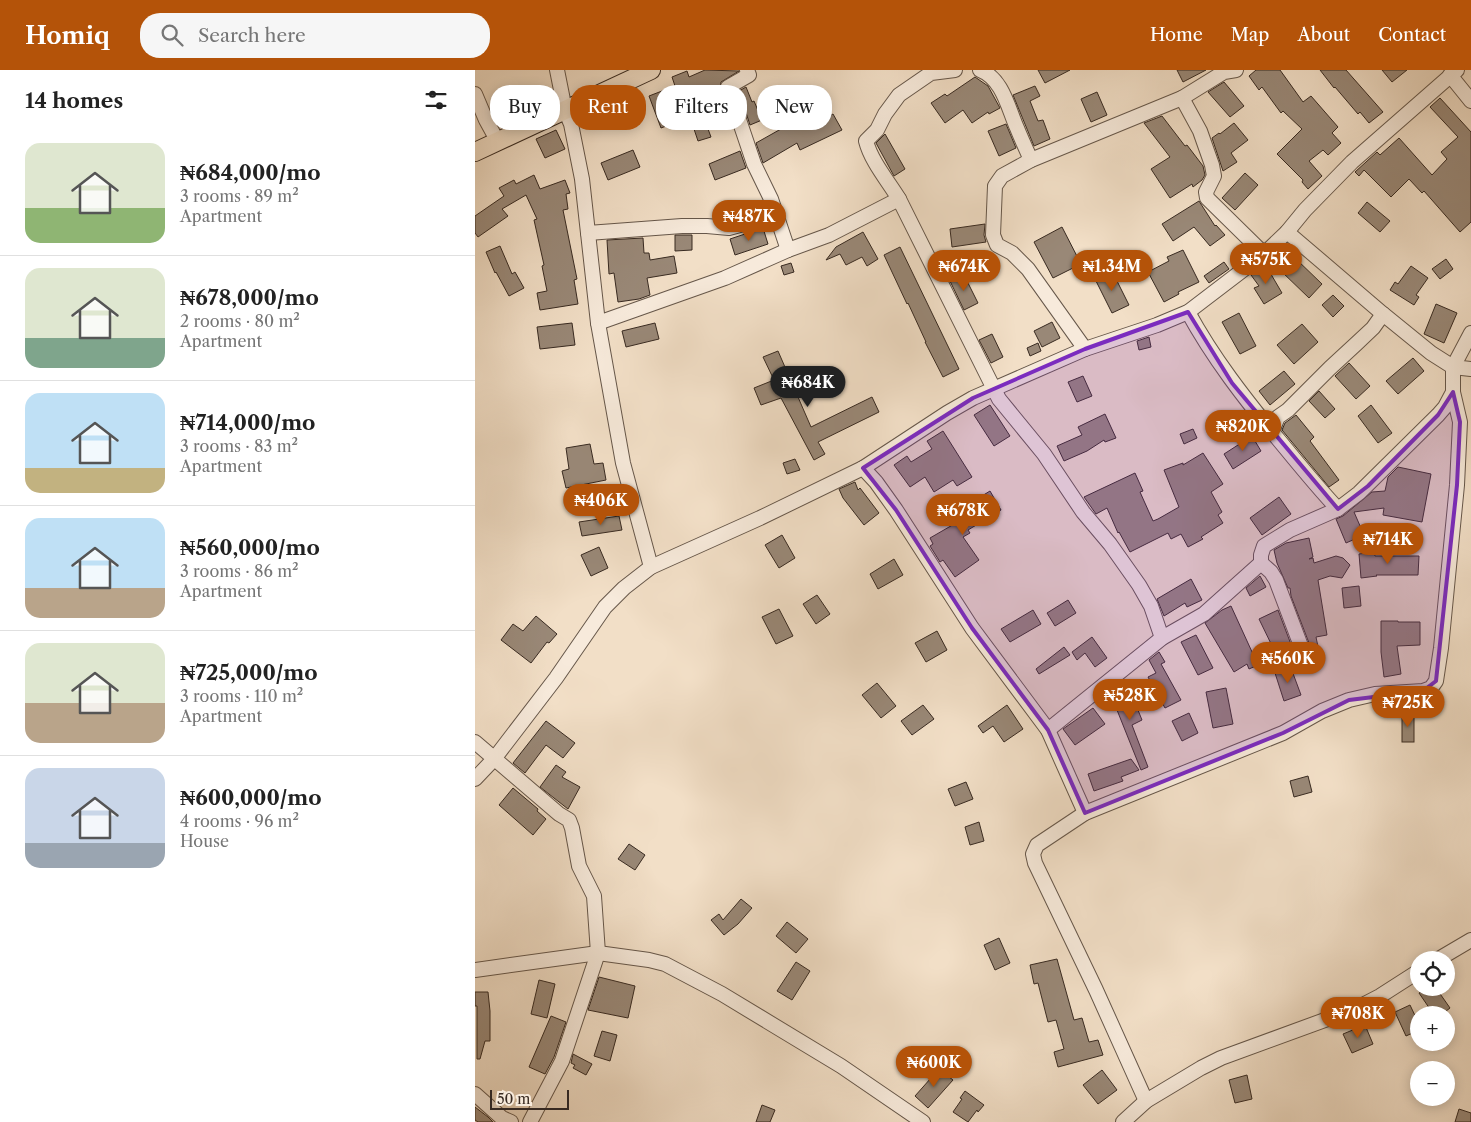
<!DOCTYPE html>
<html lang="en">
<head>
<meta charset="utf-8">
<style>
	body { margin:0; font-family:"Libre Caslon Text",serif; background:#f6f6f6; color:#222; height:100vh; display:flex; flex-direction:column; font-size:19px; white-space:nowrap }
	* { box-sizing:border-box; margin:0 }
	p { font-size:16px; color:#767676 }
	.icon { flex:none; width:28px; height:28px; fill:none; stroke:currentColor; stroke-width:2; stroke-linecap:round; stroke-linejoin:round }
	.map { position:relative; flex:1; overflow:hidden }
	.details { display:flex; flex-direction:column; background:#fff; width:475px }
	.details>* { flex:none }
	.top-card { position:absolute; left:15px; top:15px; width:475px; height:45px; display:flex; gap:10px }
	.tools { position:absolute; left:935px; top:881px; display:grid; gap:10px }
	.tools a { display:grid; place-items:center; width:45px; height:45px; border-radius:50%; background:#fff; box-shadow:0 2px 12px #0003; font-size:25px }
	.scale { position:absolute; left:15px; bottom:12px; width:79px; box-sizing:border-box; padding-left:5px; border:2px solid #382a21; border-top:0; font-size:14px; line-height:18px; white-space:nowrap; color:#382a21; -webkit-text-stroke:4px #f7eadb; paint-order:stroke }
	.price { position:absolute; translate:-50% -42px; padding:0 11px; border-radius:18px; background:#b45309; color:#fff; font-size:16px; line-height:32px; filter:drop-shadow(0 1px 2px #0008) }
	.price::after { content:''; position:absolute; left:50%; top:30px; width:15px; height:11px; margin-left:-8px; background:inherit; clip-path:polygon(0 0,100% 0,50% 100%) }
	.price.on { background:#222; color:#fff }
	ul { padding:0; list-style:none }
	li { display:flex; align-items:center; gap:15px; height:125px; padding:0 25px }
	li+li { border-top:1px solid #e0e0e0 }
	li span { display:grid; place-items:center; flex:none; width:140px; height:100px; border-radius:15px; color:#555 }
	li>.icon { margin-inline-start:auto }
	span .icon { width:60px; height:60px; fill:#fffc; stroke-width:1 }
	li b { font-size:21px }
	h2 { display:flex; justify-content:space-between; align-items:center; height:60px; padding:0 25px; font-size:21px }
	.pill { padding:0 18px; border-radius:20px; background:#fff; box-shadow:0 2px 12px #0003; font-size:18px; line-height:45px }
	.pill.on { background:#b45309; color:#fff }
	header { display:flex; align-items:center; gap:30px; box-sizing:border-box; height:70px; padding:0 25px; background:#b45309; color:#fff }
	header strong { font-size:24px }
	nav { display:flex; gap:28px; margin-inline-start:auto; font-size:18px }
	.search { width:350px; height:45px; background:#f6f6f6; display:flex; align-items:center; gap:12px; box-sizing:border-box; padding:0 18px; border-radius:20px; color:#767676; font-size:19px }
	main { display:flex; flex:1; min-height:0 }
	.map>svg:first-child { display:block }
	.building { fill:#987; stroke:#382a21 }
	.lines { fill:none; stroke-linecap:round; stroke-linejoin:round }
	.minor-casing { stroke:#66574a; stroke-width:16 }
	.major-casing { stroke:#382a21; stroke-width:20 }
	.minor { stroke:#f7eadb; stroke-width:14 }
	.major { stroke:#f2dfc7; stroke-width:18 }
	.marked { fill:#7b2cbf; fill-opacity:0.2; stroke:#7b2cbf; stroke-width:4; stroke-linejoin:round }
</style>
</head>
<body>
<header>
<strong>Homiq</strong>
<div class="search"><svg class="icon" aria-label="search" viewBox="0 0 24 24"><circle cx="10" cy="10" r="6"/><path d="M15 15l6 6"/></svg>Search here</div>
<nav><a>Home</a><a>Map</a><a>About</a><a>Contact</a></nav>
</header>
<main>
<section class="details">
<h2>14 homes<svg class="icon" aria-label="filters" viewBox="0 0 24 24"><path d="M4 7h16M4 17h16"/><circle cx="9" cy="7" r="2"/><circle cx="15" cy="17" r="2"/></svg></h2>
<ul>
<li><span style="background:linear-gradient(#dfe7d0 65%,#8fb573 0)"><svg class="icon" aria-label="home" viewBox="0 0 24 24"><path d="M3 11l9-7 9 7M6 9v11h12V9"/></svg></span><div><b>₦684,000/mo</b><p>3 rooms · 89 m²</p><p>Apartment</p></div></li>
<li><span style="background:linear-gradient(#dfe7d0 70%,#7fa58c 0)"><svg class="icon" aria-label="home" viewBox="0 0 24 24"><path d="M3 11l9-7 9 7M6 9v11h12V9"/></svg></span><div><b>₦678,000/mo</b><p>2 rooms · 80 m²</p><p>Apartment</p></div></li>
<li><span style="background:linear-gradient(#bfe0f5 75%,#c2b280 0)"><svg class="icon" aria-label="home" viewBox="0 0 24 24"><path d="M3 11l9-7 9 7M6 9v11h12V9"/></svg></span><div><b>₦714,000/mo</b><p>3 rooms · 83 m²</p><p>Apartment</p></div></li>
<li><span style="background:linear-gradient(#bfe0f5 70%,#b9a48a 0)"><svg class="icon" aria-label="home" viewBox="0 0 24 24"><path d="M3 11l9-7 9 7M6 9v11h12V9"/></svg></span><div><b>₦560,000/mo</b><p>3 rooms · 86 m²</p><p>Apartment</p></div></li>
<li><span style="background:linear-gradient(#dfe7d0 60%,#b9a48a 0)"><svg class="icon" aria-label="home" viewBox="0 0 24 24"><path d="M3 11l9-7 9 7M6 9v11h12V9"/></svg></span><div><b>₦725,000/mo</b><p>3 rooms · 110 m²</p><p>Apartment</p></div></li>
<li><span style="background:linear-gradient(#c9d6e8 75%,#9aa5b1 0)"><svg class="icon" aria-label="home" viewBox="0 0 24 24"><path d="M3 11l9-7 9 7M6 9v11h12V9"/></svg></span><div><b>₦600,000/mo</b><p>4 rooms · 96 m²</p><p>House</p></div></li>
</ul>
</section>
<div class="map">
<svg width="996" height="1052" viewBox="0 0 996 1052">
	<rect width="100%" height="100%" fill="#f2dfc7"/>
	<filter id="stains"><feTurbulence type="fractalNoise" baseFrequency=".004" numOctaves="4"/><feColorMatrix values="0 0 0 0 .2 0 0 0 0 .09 0 0 0 0 .02 0 0 0 .5 -.17"/></filter>
	<radialGradient id="worn" r=".72"><stop offset=".6" stop-color="#630" stop-opacity="0"/><stop offset="1" stop-color="#630" stop-opacity=".3"/></radialGradient>
	<!-- building -->
	<g class="building">
		<path d="M230,0L264,1L246,12L245,19L250,34L227,43L236,67L223,71L215,47L186,58L174,26L200,16L197,7L212,1L214,7Z"/>
		<path d="M563,0H595L570,13Z"/>
		<path d="M702,0H731L708,12Z"/>
		<path d="M781,0H805L828,32L836,26L863,57L857,63L866,73L853,85L848,80L834,91L847,106L833,119L827,112L828,110L802,84L827,59L808,41L806,43L787,17L784,20L774,6Z"/>
		<path d="M845,0H871L908,42L894,53L885,42L883,44L860,17L859,18Z"/>
		<path d="M907,0H932L917,12Z"/>
		<path d="M500,7L513,16L525,38L514,44L513,42L497,53L488,40L470,53L456,33L470,24L472,26Z"/>
		<path d="M749,12L769,36L755,47L733,22Z"/>
		<path d="M560,16L565,26L555,31L563,51L568,50L575,69L559,76L538,25Z"/>
		<path d="M271,17L277,32L279,31L287,50L275,55L264,21Z"/>
		<path d="M622,22L632,45L616,52L606,29Z"/>
		<path d="M965,28L996,62V152L985,162L949,121L947,123L934,109L916,127L889,100L884,106L880,102L902,82L905,85L924,68L957,105L972,89L966,82L983,67L955,37Z"/>
		<path d="M327,44L333,57L358,44L367,60L325,80L322,73L288,93L281,73L313,55L311,51Z"/>
		<path d="M687,46L710,76L712,75L728,96L730,105L727,110L718,117L717,114L695,128L676,99L695,87L669,53Z"/>
		<path d="M759,53L773,70L756,83L762,92L748,101L737,68L744,63L745,64Z"/>
		<path d="M531,54L541,78L524,86L513,61Z"/>
		<path d="M81,60L90,79L70,88L61,69Z"/>
		<path d="M410,64L430,99L419,106L401,73Z"/>
		<path d="M158,80L165,97L133,110L126,93Z"/>
		<path d="M265,81L271,98L240,110L234,94Z"/>
		<path d="M770,103L783,115L760,140L747,128Z"/>
		<path d="M59,105L65,119L90,110L95,123L91,124L93,139L88,140L102,209L99,210L103,234L65,240L62,223L72,221L67,196L69,195L59,150L62,149L51,125L27,139L33,146L3,167L0,163V146L29,126L24,118L39,110L41,114Z"/>
		<path d="M724,131L740,156L741,155L750,165L735,176L719,157L698,171L687,154Z"/>
		<path d="M892,132L915,151L905,162L883,143Z"/>
		<path d="M258,135L260,147L249,149L247,137Z"/>
		<path d="M510,154L509,165L511,172L477,177L475,159Z"/>
		<path d="M587,157L606,194L578,208L559,172Z"/>
		<path d="M288,158L293,174L260,185L255,169Z"/>
		<path d="M388,162L403,189L392,196L387,187L371,195L365,184L351,190L361,177Z"/>
		<path d="M200,165H217V180L200,181Z"/>
		<path d="M168,168L169,183H174L175,190L199,186L202,203L172,208L175,225L164,229L143,232L139,203L134,204L132,170Z"/>
		<path d="M25,176L37,204L40,202L49,218L34,226L21,202L20,203L11,182Z"/>
		<path d="M425,177L484,299L468,307L450,272H451L433,233L432,234L409,185Z"/>
		<path d="M708,180L724,212L703,222L704,224L689,232L673,202L694,191L692,187Z"/>
		<path d="M819,187L847,214L834,228L806,201Z"/>
		<path d="M971,189L978,199L965,209L957,199Z"/>
		<path d="M749,192L754,199L734,213L729,206Z"/>
		<path d="M316,193L319,202L309,205L306,196Z"/>
		<path d="M790,194L807,223L789,234L779,218L784,216L776,205Z"/>
		<path d="M936,196L953,208L941,225L944,227L939,235L915,220L920,212L923,214Z"/>
		<path d="M637,201L654,235L637,243L620,209Z"/>
		<path d="M489,205L503,233L489,240L475,211Z"/>
		<path d="M858,225L869,236L858,247L847,235Z"/>
		<path d="M961,234L982,243L969,273L949,264Z"/>
		<path d="M764,243L781,276L765,284L747,252Z"/>
		<path d="M577,252L585,268L567,277L559,261Z"/>
		<path d="M97,253L100,275L65,279L62,257Z"/>
		<path d="M180,253L184,269L151,277L147,261Z"/>
		<path d="M827,254L843,272L819,294L802,275Z"/>
		<path d="M517,264L528,287L516,293L504,270Z"/>
		<path d="M674,267L676,277L664,280L662,271Z"/>
		<path d="M563,273L566,281L555,286L552,278Z"/>
		<path d="M303,281L336,357L397,327L404,342L343,372L350,384L339,390L306,328L286,335L279,318L299,310L288,287Z"/>
		<path d="M938,288L949,301L923,324L911,311Z"/>
		<path d="M874,293L895,316L881,329L860,306Z"/>
		<path d="M809,301L820,314L795,335L784,321Z"/>
		<path d="M608,306L617,326L602,332L593,312Z"/>
		<path d="M844,321L860,339L850,348L834,331Z"/>
		<path d="M515,335L535,366L519,376L499,345Z"/>
		<path d="M896,335L917,363L903,373L883,346Z"/>
		<path d="M630,344L641,368L630,372L629,370L612,381L589,391L582,376L607,365L603,357Z"/>
		<path d="M821,345L839,367L835,371L864,410L854,417L807,360L810,353Z"/>
		<path d="M718,359L722,368L709,374L705,364Z"/>
		<path d="M468,361L497,407L482,416L478,410L459,422L450,407L435,417L419,395L432,386L436,392L457,379L452,371Z"/>
		<path d="M777,366L786,381L758,399L749,384Z"/>
		<path d="M115,374L119,394L128,393L131,410L91,418L87,401L94,399L91,378Z"/>
		<path d="M728,383L748,414L736,422L747,442L743,445L748,453L726,467L728,469L713,477L706,464L696,469L693,463L655,482L644,462L643,463L632,438L621,444L609,427L660,403L668,421L665,422L678,451L683,449L704,437L689,400L708,393V395Z"/>
		<path d="M320,389L325,400L312,404L308,393Z"/>
		<path d="M923,397L956,404L947,452L908,445L909,438L879,442L889,465L871,473L861,449L868,446L897,422L910,421L913,407Z"/>
		<path d="M380,412L383,420L385,418L404,443L389,455L368,428L364,419Z"/>
		<path d="M515,421L526,440L493,460L495,463L488,467L504,490L480,507L468,490L465,492L455,476L458,474L455,468L500,442L494,434Z"/>
		<path d="M804,427L816,444L787,465L775,448Z"/>
		<path d="M144,446L147,460L107,466L104,452Z"/>
		<path d="M307,465L320,488L304,498L290,475Z"/>
		<path d="M834,468L838,487L834,489L838,488L839,493L861,486L868,488L875,495L867,508L855,506L843,510L852,565L841,567L847,596L829,600L827,584L833,581L834,573L816,526L815,518H813L802,493L799,480L811,473Z"/>
		<path d="M124,477L133,498L116,506L106,485Z"/>
		<path d="M899,482L900,486H944L943,505H901L902,506L886,508L884,484Z"/>
		<path d="M419,489L428,505L403,519L395,504Z"/>
		<path d="M785,506L791,517L775,526L771,518Z"/>
		<path d="M716,509L727,530L712,537L710,533L689,546L682,529Z"/>
		<path d="M884,516L886,536L869,538L867,518Z"/>
		<path d="M342,525L355,544L341,554L328,534Z"/>
		<path d="M593,530L601,543L580,556L572,543Z"/>
		<path d="M756,536L783,595L774,599L772,594L759,602L730,553L747,540Z"/>
		<path d="M304,539L318,566L301,574L287,547Z"/>
		<path d="M558,540L566,554L535,572L526,559Z"/>
		<path d="M803,540L817,577L801,584L784,549Z"/>
		<path d="M61,546L82,564L74,573L72,572L56,593L26,570L38,554L48,561Z"/>
		<path d="M906,551H923V552H945V575L922,576L926,604L909,607L906,582Z"/>
		<path d="M462,561L472,580L451,592L440,573Z"/>
		<path d="M721,565L738,598L723,605L706,572Z"/>
		<path d="M617,567L632,588L620,597L610,583L602,590L597,582Z"/>
		<path d="M589,577L595,585L564,604L561,599Z"/>
		<path d="M684,582L690,592L686,594L706,630L690,638L673,607L681,603L674,590Z"/>
		<path d="M816,598L826,625L809,631L800,603Z"/>
		<path d="M402,613L421,636L406,648L387,625Z"/>
		<path d="M654,618L667,650L657,655L673,697L666,700L636,625Z"/>
		<path d="M751,618L758,654L738,658L731,622Z"/>
		<path d="M448,635L459,649L437,665L426,651Z"/>
		<path d="M532,635L548,659L529,672L518,656L508,663L503,656Z"/>
		<path d="M618,638L630,654L600,675L588,659Z"/>
		<path d="M714,643L723,663L707,671L697,651Z"/>
		<rect x="927" y="644" width="12" height="28"/>
		<path d="M71,651L100,673L88,688L71,675L50,703L38,693Z"/>
		<path d="M656,689L664,700L646,707L648,711L619,721L613,704Z"/>
		<path d="M81,695L91,702L87,707L105,717L93,739L65,717Z"/>
		<path d="M833,706L837,722L819,727L815,711Z"/>
		<path d="M491,712L498,729L480,736L473,719Z"/>
		<path d="M38,718L63,739L62,741L71,749L58,765L24,735Z"/>
		<path d="M504,752L509,771L495,775L490,757Z"/>
		<path d="M154,774L170,785L160,800L143,789Z"/>
		<path d="M266,829L277,838L263,854L249,865L236,850L244,844L248,850Z"/>
		<path d="M312,852L333,869L321,883L301,866Z"/>
		<path d="M524,868L535,893L520,900L509,875Z"/>
		<path d="M582,889L599,950L607,948L614,972L623,970L628,985L583,997L579,982L589,979L581,950L573,952L563,913L559,914L555,895Z"/>
		<path d="M321,892L335,901L317,930L302,921Z"/>
		<path d="M124,907L160,916L153,948L113,940Z"/>
		<path d="M64,910L80,914L72,948L56,944Z"/>
		<path d="M953,918H961L975,938L966,945H959L944,923Z"/>
		<path d="M0,922H13L15,941V971H10L5,989H2V936H0Z"/>
		<path d="M935,935L944,954V960L931,966L920,942Z"/>
		<path d="M76,946L91,952L79,987L70,1004L54,997Z"/>
		<path d="M890,955L898,974L877,983L868,964Z"/>
		<path d="M127,961L142,965L135,991L119,986Z"/>
		<path d="M98,984L117,994L111,1005L98,998L100,995L96,993Z"/>
		<path d="M464,999L478,1010L453,1038L440,1026Z"/>
		<path d="M627,1000L642,1020L623,1034L608,1015Z"/>
		<path d="M772,1005L777,1029L760,1033L754,1010Z"/>
		<path d="M490,1021L509,1035L503,1042L502,1040L493,1052L478,1042L487,1029L485,1028Z"/>
		<path d="M287,1035L300,1040L295,1052H281Z"/>
		<path d="M0,1037L13,1047L18,1052H3L0,1050Z"/>
		<path d="M984,1039L996,1043V1052H980Z"/>
	</g>
	<g class="lines">
		<defs>
			<g id="minor">
				<path d="M82,0L90,40L96,54L107,109L123,253L148,393L176,497"/>
				<path d="M272,0L274,5L253,17L279,94L296,129L313,180"/>
				<path d="M480,0L456,3L424,25L410,44L402,60L391,71C396,91 413,111 424,129L524,329L569,384L608,442L635,474L664,515L676,536L687,568"/>
				<path d="M505,0C528,9 533,38 542,58C546,68 551,79 556,90"/>
				<path d="M975,5L996,31"/>
				<path d="M0,24L11,50L23,72"/>
				<path d="M707,28L725,61L737,95L739,106L731,122L732,128L789,184"/>
				<path d="M812,162L908,244L956,283L978,297L996,299"/>
				<path d="M113,163L207,156H232L254,158L302,145"/>
				<path d="M713,242C738,288 770,329 803,369C823,393 842,417 863,439"/>
				<path d="M123,253L250,208L313,180L354,165L424,129"/>
				<path d="M610,279L553,199L537,183L522,175L518,165L520,116L527,106L556,90L707,28L749,2L761,0"/>
				<path d="M797,361L803,347L813,340L855,298L881,274L898,258L908,244"/>
				<path d="M388,398L401,412L421,440L497,558L573,660L610,743"/>
				<path d="M786,493L796,502L801,510L826,576"/>
				<path d="M573,660L687,568L729,544L786,493V485L789,476L815,460L863,439L884,423L963,345L970,337L978,322"/>
				<path d="M0,672L84,744L94,750L97,758L104,796L119,826L123,883L87,991L55,1052"/>
				<path d="M0,709L19,689L81,608L130,537L149,518L176,497L285,448L388,398L472,343L498,328L610,279L682,255L713,242L789,184L812,162L830,140L877,92L982,0"/>
				<path d="M962,890L996,870"/>
				<path d="M0,900L123,883L174,890L190,894L247,924L366,996L448,1052"/>
				<path d="M0,1024L27,1048L36,1052"/>
				<path d="M671,1031L621,920L560,793L558,784L562,775L610,743L808,663L847,641L874,630L900,624L948,621L956,618L961,611L966,578L982,415L985,352L978,322V297L996,263"/>
				<path d="M648,1052L671,1031L726,998L746,988L880,939L905,926L944,901"/>
			</g>
			<path id="major" d="M0,82L176,0"/>
		</defs>
		<!-- minor casing -->
		<use href="#minor" class="minor-casing"/>
		<!-- major casing -->
		<use href="#major" class="major-casing"/>
		<!-- minor -->
		<use href="#minor" class="minor"/>
		<!-- major -->
		<use href="#major" class="major"/>
	</g>
	<!-- marked area -->
	<path class="marked" d="M713,242L757,313L863,439L893,416L963,345L978,322L985,352L982,415L961,611L948,621L874,630L808,663L610,743L573,660L497,558L421,440L388,398L498,328L610,279Z"/>
	<rect width="100%" height="100%" filter="url(#stains)"/>
	<rect width="100%" height="100%" fill="url(#worn)"/>
</svg>
<div class="tools">
<a><svg class="icon" aria-label="locate" viewBox="0 0 24 24"><circle cx="12" cy="12" r="6"/><path d="M12 2v4M12 18v4M2 12h4M18 12h4"/></svg></a>
<a>+</a>
<a>−</a>
</div>
<div class="scale">50 m</div>
<b class="price" style="left:274px;top:172px">₦487K</b>
<b class="price" style="left:791px;top:215px">₦575K</b>
<b class="price" style="left:489px;top:222px">₦674K</b>
<b class="price" style="left:637px;top:222px">₦1.34M</b>
<b class="price on" style="left:333px;top:338px">₦684K</b>
<b class="price" style="left:768px;top:382px">₦820K</b>
<b class="price" style="left:126px;top:456px">₦406K</b>
<b class="price" style="left:488px;top:466px">₦678K</b>
<b class="price" style="left:913px;top:495px">₦714K</b>
<b class="price" style="left:813px;top:614px">₦560K</b>
<b class="price" style="left:655px;top:651px">₦528K</b>
<b class="price" style="left:933px;top:658px">₦725K</b>
<b class="price" style="left:883px;top:969px">₦708K</b>
<b class="price" style="left:459px;top:1018px">₦600K</b>
<div class="top-card">
<a class="pill">Buy</a>
<a class="pill on">Rent</a>
<a class="pill">Filters</a>
<a class="pill">New</a>
</div>
</div>
</main>
</body>
</html>
